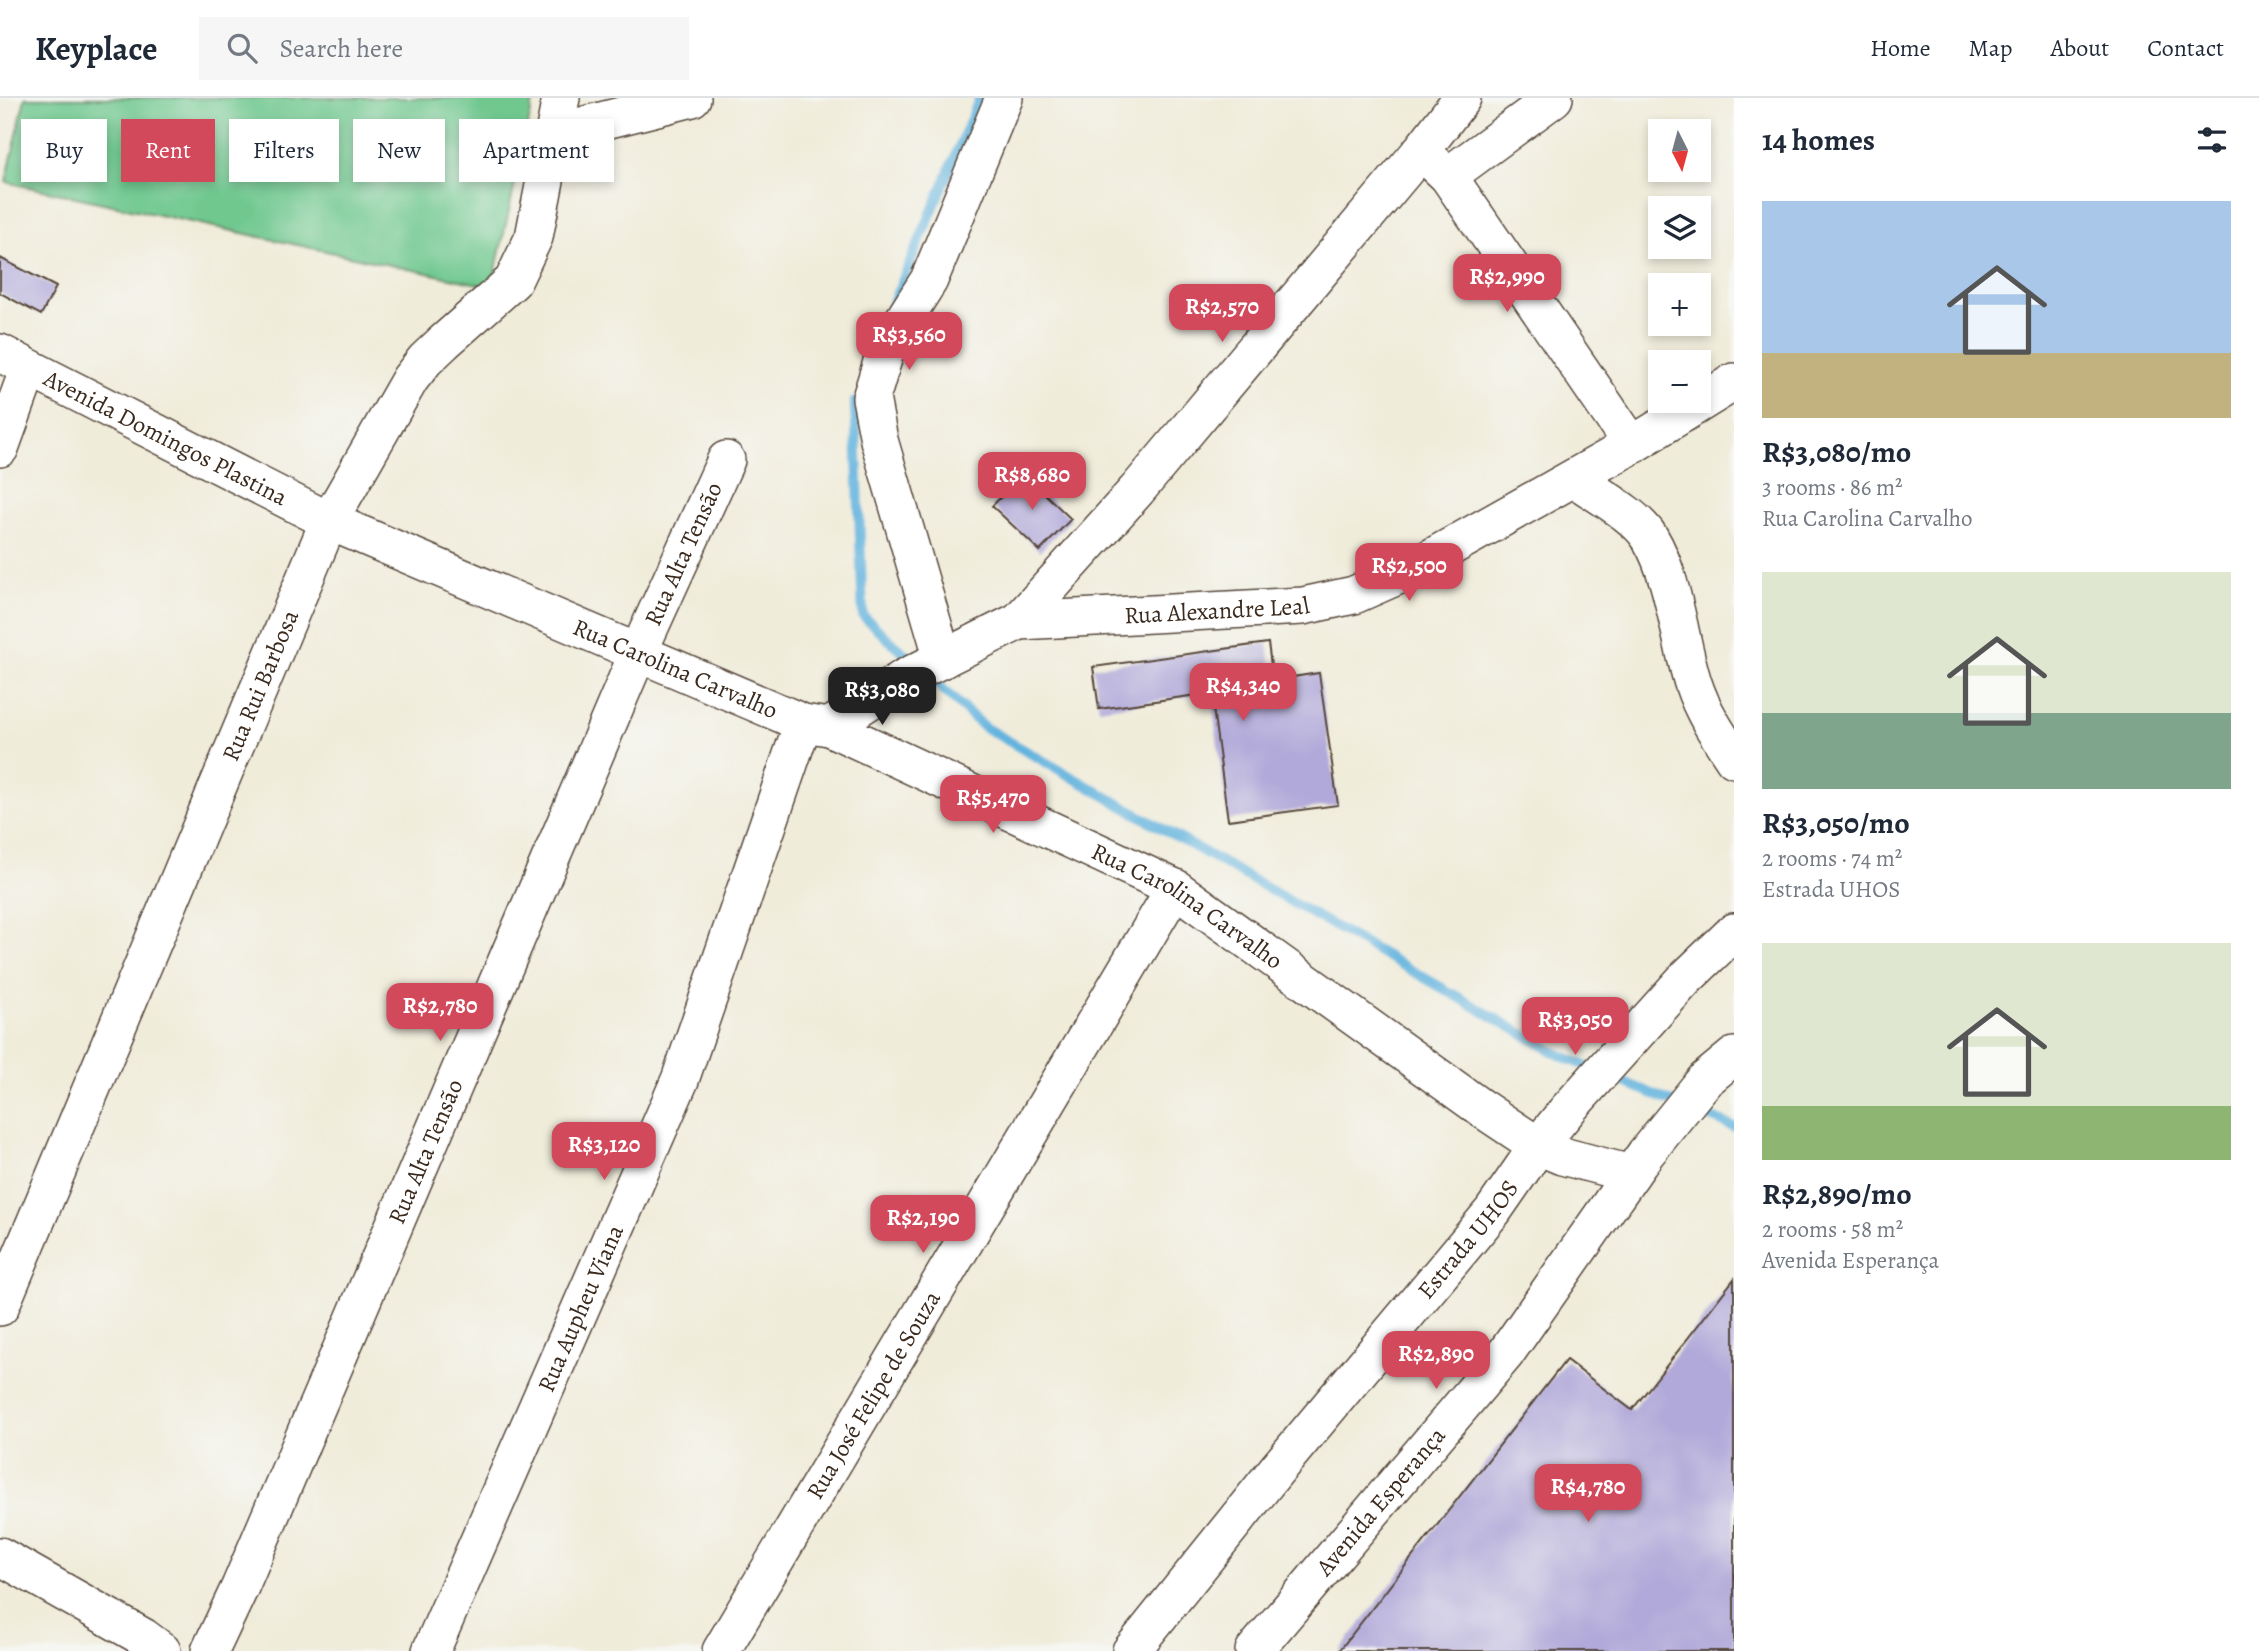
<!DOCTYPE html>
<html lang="en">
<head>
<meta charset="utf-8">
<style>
	body { margin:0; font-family:Alegreya,serif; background:#f6f6f7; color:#1f2937; height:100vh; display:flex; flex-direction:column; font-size:26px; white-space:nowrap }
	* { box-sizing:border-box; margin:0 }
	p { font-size:23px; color:#747a83 }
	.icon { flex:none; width:38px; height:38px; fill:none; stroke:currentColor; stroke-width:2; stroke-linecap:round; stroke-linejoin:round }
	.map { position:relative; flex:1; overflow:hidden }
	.sheet { display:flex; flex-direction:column; background:#fff; width:525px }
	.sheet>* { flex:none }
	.banner { position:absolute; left:21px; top:21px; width:665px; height:63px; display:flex; gap:14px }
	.needle { width:46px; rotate:174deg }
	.fabs { position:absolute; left:1648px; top:21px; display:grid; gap:14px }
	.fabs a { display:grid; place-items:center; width:63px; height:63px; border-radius:0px; background:#fff; box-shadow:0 4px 10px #0003; font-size:35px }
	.price { position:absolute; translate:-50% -60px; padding:0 16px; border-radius:14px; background:#d1495b; color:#fff; font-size:23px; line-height:46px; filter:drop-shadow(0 2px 4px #0008) }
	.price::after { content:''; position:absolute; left:50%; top:42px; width:21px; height:16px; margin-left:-10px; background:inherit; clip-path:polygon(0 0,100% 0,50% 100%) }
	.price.active { background:#222; color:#fff }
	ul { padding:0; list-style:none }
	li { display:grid; align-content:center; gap:14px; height:371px; padding:0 28px }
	li span { display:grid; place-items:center; height:217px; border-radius:0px; color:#555 }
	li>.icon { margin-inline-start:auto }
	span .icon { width:126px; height:126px; fill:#fffc; stroke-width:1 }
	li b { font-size:30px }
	h2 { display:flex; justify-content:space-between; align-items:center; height:84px; padding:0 28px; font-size:30px }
	.pill { padding:0 24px; border-radius:0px; background:#fff; box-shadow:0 4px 10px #0003; font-size:24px; line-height:63px }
	.pill.active { background:#d1495b; color:#fff }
	header { display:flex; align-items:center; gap:42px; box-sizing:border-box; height:98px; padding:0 35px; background:#fff; border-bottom:2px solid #e0e1e3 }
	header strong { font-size:33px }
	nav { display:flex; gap:38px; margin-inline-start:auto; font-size:24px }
	.search { width:490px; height:63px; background:#f6f6f7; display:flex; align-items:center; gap:18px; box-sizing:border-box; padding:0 24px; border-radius:0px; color:#747a83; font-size:26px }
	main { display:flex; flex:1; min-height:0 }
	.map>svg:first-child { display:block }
	.green { fill:#6fc88f; stroke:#557956; stroke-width:2 }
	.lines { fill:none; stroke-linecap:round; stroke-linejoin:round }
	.stream { stroke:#63b4de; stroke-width:10 }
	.building { fill:#b1a9d9 }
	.minor-casing { stroke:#56473a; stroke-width:40 }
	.minor { stroke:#fff; stroke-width:37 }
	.labels { text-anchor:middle; stroke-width:6; stroke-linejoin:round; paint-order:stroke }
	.street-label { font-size:24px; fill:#3b2a1e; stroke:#f6f6f2 }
</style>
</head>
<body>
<header>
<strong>Keyplace</strong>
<div class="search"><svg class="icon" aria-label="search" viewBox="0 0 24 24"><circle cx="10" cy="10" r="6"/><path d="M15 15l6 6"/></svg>Search here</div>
<nav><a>Home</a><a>Map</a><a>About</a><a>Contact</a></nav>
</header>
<main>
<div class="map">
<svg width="1734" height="1553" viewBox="0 0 1734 1553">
	<rect width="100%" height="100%" fill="#f6f6f2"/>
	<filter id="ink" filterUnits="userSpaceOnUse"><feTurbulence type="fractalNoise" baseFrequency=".0143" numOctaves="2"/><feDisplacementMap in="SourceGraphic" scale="14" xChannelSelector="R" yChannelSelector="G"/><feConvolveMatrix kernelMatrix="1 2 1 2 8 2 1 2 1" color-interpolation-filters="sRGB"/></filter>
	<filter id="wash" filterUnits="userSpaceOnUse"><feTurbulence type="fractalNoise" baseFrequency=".00686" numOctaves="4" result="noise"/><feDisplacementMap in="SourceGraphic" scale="28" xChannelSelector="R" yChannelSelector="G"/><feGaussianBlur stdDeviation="1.57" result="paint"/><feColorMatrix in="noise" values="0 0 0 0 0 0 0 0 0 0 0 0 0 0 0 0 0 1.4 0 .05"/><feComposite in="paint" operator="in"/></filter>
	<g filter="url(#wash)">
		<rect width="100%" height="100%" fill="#f0ecda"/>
		<!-- green -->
		<path class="green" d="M25,0H534L492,189L6,84Z"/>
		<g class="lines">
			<!-- stream -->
			<g class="stream">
				<path d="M890,212L980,0"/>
				<path d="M855,304L863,518L916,566"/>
				<path d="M927,577L984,629L1560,957L1593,971"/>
				<path d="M1607,977L1677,1006"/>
				<path d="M1691,1011L1734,1029"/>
			</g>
		</g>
		<g id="blocks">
			<!-- building -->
			<g class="building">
				<path d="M0,160L56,189L41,217L0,195Z"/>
				<path d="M1024,376L1071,421L1040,453L992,408Z"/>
				<path d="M1268,545L1273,582L1319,575L1338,707L1228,722L1211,595L1099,611L1093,569Z"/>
				<path d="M1734,1181V1553H1339L1566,1262L1632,1312Z"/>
			</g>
		</g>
	</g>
	<g filter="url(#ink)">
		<use href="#blocks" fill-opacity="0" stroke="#56473a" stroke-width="2"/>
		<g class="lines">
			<defs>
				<g id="minor">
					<path d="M554,35L692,0"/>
					<path d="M1421,53L1448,78L1632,347"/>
					<path d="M1448,78L1554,0"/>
					<path id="s1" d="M0,255L329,423L803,625L829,629L1175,790L1481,1010L1538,1048L1562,1058L1631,1076"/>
					<path d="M0,350L29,270"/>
					<path d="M1574,380C1596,396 1636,417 1650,440C1674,480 1679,541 1693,585C1702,613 1718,637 1734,661"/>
					<path id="s2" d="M1019,523L1303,508L1354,497L1404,475L1632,347L1734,284"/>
					<path d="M943,561L879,342L871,300L887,248L929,182L1004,0"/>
					<path d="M829,629L904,580L1019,523L1137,392L1421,53L1462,0"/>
					<path id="s3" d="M0,1209L329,423L410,281L425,262L444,244L513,183L534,139L561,0"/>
					<path d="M0,1458L143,1539L162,1553"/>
					<path id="s4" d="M210,1553L240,1489L638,555L726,362"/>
					<path id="s5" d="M431,1553L680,982L803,625"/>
					<path id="s6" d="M721,1553L1175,790"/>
					<path id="s7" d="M1131,1553L1278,1370L1493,1113L1538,1048L1569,1010L1685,881L1734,834"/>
					<path id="s8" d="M1254,1553L1506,1255L1646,1055L1705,982L1734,958"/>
				</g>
			</defs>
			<!-- minor casing -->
			<use href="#minor" class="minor-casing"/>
			<!-- minor -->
			<use href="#minor" class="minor"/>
		</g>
	</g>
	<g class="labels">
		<!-- street labels -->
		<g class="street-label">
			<text dy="8" stroke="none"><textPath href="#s1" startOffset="186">Avenida Domingos Plastina</textPath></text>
			<text dy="8" stroke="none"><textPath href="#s4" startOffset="1195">Rua Alta Tensão</textPath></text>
			<text dy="8" stroke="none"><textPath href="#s2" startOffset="198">Rua Alexandre Leal</textPath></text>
			<text dy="8" stroke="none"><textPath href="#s1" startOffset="746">Rua Carolina Carvalho</textPath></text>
			<text dy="8" stroke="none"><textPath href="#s3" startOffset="674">Rua Rui Barbosa</textPath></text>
			<text dy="8" stroke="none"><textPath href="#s1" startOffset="1312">Rua Carolina Carvalho</textPath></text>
			<text dy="8" stroke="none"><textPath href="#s4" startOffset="544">Rua Alta Tensão</textPath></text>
			<text dy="8" stroke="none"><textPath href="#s7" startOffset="532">Estrada UHOS</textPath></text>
			<text dy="8" stroke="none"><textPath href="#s5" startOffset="374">Rua Aupheu Viana</textPath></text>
			<text dy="8" stroke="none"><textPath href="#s6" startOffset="298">Rua José Felipe de Souza</textPath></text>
			<text dy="8" stroke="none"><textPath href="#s8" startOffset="196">Avenida Esperança</textPath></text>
		</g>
	</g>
</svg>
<div class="fabs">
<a><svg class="needle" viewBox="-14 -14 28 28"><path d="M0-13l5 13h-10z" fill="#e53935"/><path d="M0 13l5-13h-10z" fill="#747a83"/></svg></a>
<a><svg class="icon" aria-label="layers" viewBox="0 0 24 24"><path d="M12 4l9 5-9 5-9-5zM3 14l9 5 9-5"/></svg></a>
<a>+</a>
<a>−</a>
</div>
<b class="price" style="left:1507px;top:216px">R$2,990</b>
<b class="price" style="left:1222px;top:246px">R$2,570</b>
<b class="price" style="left:909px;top:274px">R$3,560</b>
<b class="price" style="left:1032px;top:414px">R$8,680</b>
<b class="price" style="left:1409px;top:505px">R$2,500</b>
<b class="price" style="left:1243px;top:625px">R$4,340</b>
<b class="price active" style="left:882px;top:629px">R$3,080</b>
<b class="price" style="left:993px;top:737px">R$5,470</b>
<b class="price" style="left:440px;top:945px">R$2,780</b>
<b class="price" style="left:1575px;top:959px">R$3,050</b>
<b class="price" style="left:604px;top:1084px">R$3,120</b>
<b class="price" style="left:923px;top:1157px">R$2,190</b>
<b class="price" style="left:1436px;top:1293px">R$2,890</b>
<b class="price" style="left:1588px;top:1426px">R$4,780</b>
<div class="banner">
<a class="pill">Buy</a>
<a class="pill active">Rent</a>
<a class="pill">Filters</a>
<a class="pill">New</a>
<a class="pill">Apartment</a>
</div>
</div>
<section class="sheet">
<h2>14 homes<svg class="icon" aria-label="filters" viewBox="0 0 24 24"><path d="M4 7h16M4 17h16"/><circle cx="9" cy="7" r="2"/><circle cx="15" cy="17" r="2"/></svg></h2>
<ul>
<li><span style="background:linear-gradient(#a9c7e8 70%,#c2b280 0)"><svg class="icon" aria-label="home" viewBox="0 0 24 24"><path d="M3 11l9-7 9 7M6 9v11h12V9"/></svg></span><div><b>R$3,080/mo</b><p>3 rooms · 86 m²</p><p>Rua Carolina Carvalho</p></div></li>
<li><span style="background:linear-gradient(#dfe7d0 65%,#7fa58c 0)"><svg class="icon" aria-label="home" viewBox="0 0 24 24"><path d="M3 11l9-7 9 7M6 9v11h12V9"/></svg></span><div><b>R$3,050/mo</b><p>2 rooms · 74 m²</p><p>Estrada UHOS</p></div></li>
<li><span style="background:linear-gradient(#dfe7d0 75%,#8fb573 0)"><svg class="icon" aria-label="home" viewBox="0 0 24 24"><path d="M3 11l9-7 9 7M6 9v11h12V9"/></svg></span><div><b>R$2,890/mo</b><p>2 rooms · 58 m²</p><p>Avenida Esperança</p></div></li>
</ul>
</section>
</main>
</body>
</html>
